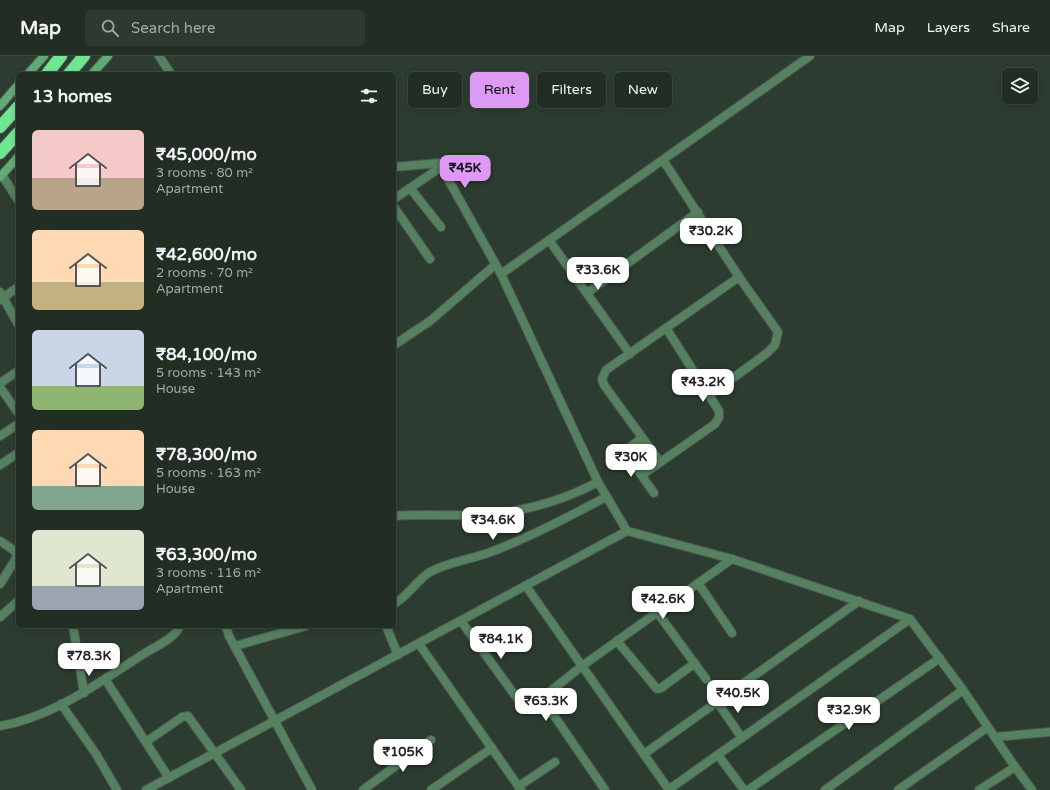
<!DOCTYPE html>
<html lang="en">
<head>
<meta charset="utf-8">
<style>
	body { margin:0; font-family:"Varela Round",sans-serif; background:#2e3931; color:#f1f3f6; height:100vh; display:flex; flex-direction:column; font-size:15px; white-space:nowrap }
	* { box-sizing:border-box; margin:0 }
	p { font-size:13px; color:#a2a8a6 }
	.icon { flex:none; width:22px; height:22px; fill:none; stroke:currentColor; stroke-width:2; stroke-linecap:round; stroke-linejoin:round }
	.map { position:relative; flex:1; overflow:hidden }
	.drawer { position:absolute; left:16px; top:16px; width:380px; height:556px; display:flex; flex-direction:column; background:#222d24; border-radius:6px; box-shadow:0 2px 6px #0003,0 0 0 1px #3f4941 }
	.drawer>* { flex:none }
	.top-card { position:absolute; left:408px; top:16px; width:380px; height:36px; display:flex; gap:8px }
	.controls { position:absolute; left:1002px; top:12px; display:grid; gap:8px }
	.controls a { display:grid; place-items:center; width:36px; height:36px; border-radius:6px; background:#222d24; box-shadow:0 2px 6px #0003,0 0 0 1px #3f4941; font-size:20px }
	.price { position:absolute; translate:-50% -34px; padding:0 9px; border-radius:8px; background:#fff; color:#222; font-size:13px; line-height:26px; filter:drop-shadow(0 1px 2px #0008) }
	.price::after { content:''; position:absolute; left:50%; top:24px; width:12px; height:9px; margin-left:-6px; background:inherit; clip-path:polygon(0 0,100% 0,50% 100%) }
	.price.on { background:#dd99f3; color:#111 }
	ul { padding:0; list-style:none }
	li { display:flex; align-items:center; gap:12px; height:100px; padding:0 16px }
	li span { display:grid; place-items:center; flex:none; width:112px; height:80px; border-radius:6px; color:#555 }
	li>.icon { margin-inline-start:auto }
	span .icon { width:48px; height:48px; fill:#fffc; stroke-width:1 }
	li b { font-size:17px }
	h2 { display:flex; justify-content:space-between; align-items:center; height:48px; padding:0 16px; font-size:17px }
	.chip { padding:0 14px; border-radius:6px; background:#222d24; box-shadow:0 2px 6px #0003,0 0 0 1px #3f4941; font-size:14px; line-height:36px }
	.chip.on { background:#dd99f3; color:#111 }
	header { display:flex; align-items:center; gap:24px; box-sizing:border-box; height:56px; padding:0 20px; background:#222d24; border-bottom:1px solid #3f4941 }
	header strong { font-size:19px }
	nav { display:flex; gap:22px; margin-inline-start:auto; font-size:14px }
	.search { width:280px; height:36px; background:#2e3931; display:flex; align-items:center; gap:10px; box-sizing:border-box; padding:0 14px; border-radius:6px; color:#a2a8a6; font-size:15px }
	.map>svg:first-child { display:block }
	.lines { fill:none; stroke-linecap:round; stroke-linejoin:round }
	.street-casing { stroke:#4a584d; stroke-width:10 }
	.secondary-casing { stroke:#4a584d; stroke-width:10 }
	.highway-casing { stroke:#4a584d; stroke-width:14 }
	.street { stroke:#558160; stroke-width:8 }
	.secondary { stroke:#62aa75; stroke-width:8 }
	.highway { stroke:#70e693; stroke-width:12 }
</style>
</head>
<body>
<header>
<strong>Map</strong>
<div class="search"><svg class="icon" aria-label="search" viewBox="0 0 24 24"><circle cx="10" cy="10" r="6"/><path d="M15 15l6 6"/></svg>Search here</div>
<nav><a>Map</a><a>Layers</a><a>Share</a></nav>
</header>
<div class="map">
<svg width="1050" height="734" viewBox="0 0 1050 734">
	<rect width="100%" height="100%" fill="#2d3c30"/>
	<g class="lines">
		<defs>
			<g id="street">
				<path d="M159,0L171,18"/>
				<path d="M663,104L739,221L778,276L775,289L767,297L710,339"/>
				<path d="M394,111L439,107L501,218L598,426L627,475L732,503L910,563L963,634L1015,711L979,734"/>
				<path d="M2,119L18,144"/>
				<path d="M410,132L441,171"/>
				<path d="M394,143L441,111"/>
				<path d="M394,151L430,203"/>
				<path d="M549,184L630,298"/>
				<path d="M501,218L810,0"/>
				<path d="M0,236L18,268"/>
				<path d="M587,237L698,156"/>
				<path d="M0,244L18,231"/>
				<path d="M394,289L430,265L495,209"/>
				<path d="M0,327L18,315"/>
				<path d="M0,331L18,357"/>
				<path d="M0,380L18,368"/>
				<path d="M625,396L654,437"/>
				<path d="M611,406L642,382"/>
				<path d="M660,406L604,329L602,323L606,314L739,221"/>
				<path d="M0,409L18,397"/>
				<path d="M642,419L715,368L719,361V355L666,272"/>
				<path d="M394,460C422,458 449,460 477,459C520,457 560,446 598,426"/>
				<path d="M0,485L15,495L17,501L0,528"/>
				<path d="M698,527L732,577"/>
				<path d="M526,530L669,734"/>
				<path d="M394,548C408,540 416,525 430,516C450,505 475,503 496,494C534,479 570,460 606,441"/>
				<path d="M657,556L706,623"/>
				<path d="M0,561L18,545"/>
				<path d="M461,565L522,649H530L542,642"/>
				<path d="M73,570L84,637"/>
				<path d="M226,570L229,580L312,734"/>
				<path d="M386,570L398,599"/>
				<path d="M617,585L657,633L661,632L695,607"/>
				<path d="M419,588L521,734"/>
				<path d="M235,590L306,570"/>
				<path d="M105,623L169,722"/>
				<path d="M717,646L742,682"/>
				<path d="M61,648L96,698L117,734"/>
				<path d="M0,670C53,661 98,627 142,599C155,590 172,585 180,570"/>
				<path d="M995,681L1050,676"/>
				<path d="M146,686L182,661L188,660L241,734"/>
				<path d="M644,698L859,545"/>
				<path d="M718,699L744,734"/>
				<path d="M1015,711L1032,734"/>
				<path d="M519,730L555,706"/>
				<path d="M146,734L627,475"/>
				<path d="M363,734L431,684"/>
				<path d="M431,734L492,692"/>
				<path d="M605,734L542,642L582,610L732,503"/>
				<path d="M668,734L910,563"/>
				<path d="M748,734L940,602"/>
				<path d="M825,734L963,634"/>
				<path d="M898,734L988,671"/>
			</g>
			<g id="secondary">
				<path d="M28,18L44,0"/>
				<path d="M92,18L108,0"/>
				<path d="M0,50L18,29"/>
				<path d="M0,121L18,101"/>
			</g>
			<g id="highway">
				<path d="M47,18L61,0"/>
				<path d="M69,18L84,0"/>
				<path d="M0,71L18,51"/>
				<path d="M0,97L18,77"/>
			</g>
		</defs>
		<!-- street casing -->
		<use href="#street" class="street-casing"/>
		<!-- secondary casing -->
		<use href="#secondary" class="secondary-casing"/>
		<!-- highway casing -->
		<use href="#highway" class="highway-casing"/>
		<!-- street -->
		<use href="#street" class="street"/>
		<!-- secondary -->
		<use href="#secondary" class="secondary"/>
		<!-- highway -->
		<use href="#highway" class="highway"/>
	</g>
</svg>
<div class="controls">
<a><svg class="icon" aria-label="layers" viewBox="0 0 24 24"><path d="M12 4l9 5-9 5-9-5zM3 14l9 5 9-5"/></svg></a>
</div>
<b class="price on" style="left:465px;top:133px">₹45K</b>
<b class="price" style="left:711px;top:196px">₹30.2K</b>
<b class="price" style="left:598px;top:235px">₹33.6K</b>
<b class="price" style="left:703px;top:347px">₹43.2K</b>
<b class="price" style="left:631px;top:422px">₹30K</b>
<b class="price" style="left:493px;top:485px">₹34.6K</b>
<b class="price" style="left:663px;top:564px">₹42.6K</b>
<b class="price" style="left:501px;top:604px">₹84.1K</b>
<b class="price" style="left:89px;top:621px">₹78.3K</b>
<b class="price" style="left:738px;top:658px">₹40.5K</b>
<b class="price" style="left:546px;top:666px">₹63.3K</b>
<b class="price" style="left:849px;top:675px">₹32.9K</b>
<b class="price" style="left:403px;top:717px">₹105K</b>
<div class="top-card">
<a class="chip">Buy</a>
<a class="chip on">Rent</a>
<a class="chip">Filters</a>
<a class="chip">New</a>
</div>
<section class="drawer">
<h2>13 homes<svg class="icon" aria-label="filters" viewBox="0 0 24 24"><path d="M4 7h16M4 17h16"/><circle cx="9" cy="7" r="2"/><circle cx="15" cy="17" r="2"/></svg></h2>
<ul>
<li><span style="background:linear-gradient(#f6c9c9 60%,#b9a48a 0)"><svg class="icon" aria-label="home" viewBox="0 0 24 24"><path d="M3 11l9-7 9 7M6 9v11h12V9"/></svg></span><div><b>₹45,000/mo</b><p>3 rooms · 80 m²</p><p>Apartment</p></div></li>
<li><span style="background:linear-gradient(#ffd9b3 65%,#c2b280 0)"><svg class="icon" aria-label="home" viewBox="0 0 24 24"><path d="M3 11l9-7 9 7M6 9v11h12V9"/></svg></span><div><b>₹42,600/mo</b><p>2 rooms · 70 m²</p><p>Apartment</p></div></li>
<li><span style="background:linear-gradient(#c9d6e8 70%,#8fb573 0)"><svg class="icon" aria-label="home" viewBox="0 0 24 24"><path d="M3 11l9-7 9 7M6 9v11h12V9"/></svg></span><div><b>₹84,100/mo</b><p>5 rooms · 143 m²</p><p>House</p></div></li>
<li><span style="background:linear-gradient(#ffd9b3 70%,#7fa58c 0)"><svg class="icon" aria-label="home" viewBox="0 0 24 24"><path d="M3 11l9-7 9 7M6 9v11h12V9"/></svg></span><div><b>₹78,300/mo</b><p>5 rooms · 163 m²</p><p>House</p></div></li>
<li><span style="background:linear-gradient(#dfe7d0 70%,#9aa5b1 0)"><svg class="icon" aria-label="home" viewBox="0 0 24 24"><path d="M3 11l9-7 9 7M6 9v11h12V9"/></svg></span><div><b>₹63,300/mo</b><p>3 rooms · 116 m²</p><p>Apartment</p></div></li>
</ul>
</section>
</div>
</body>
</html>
